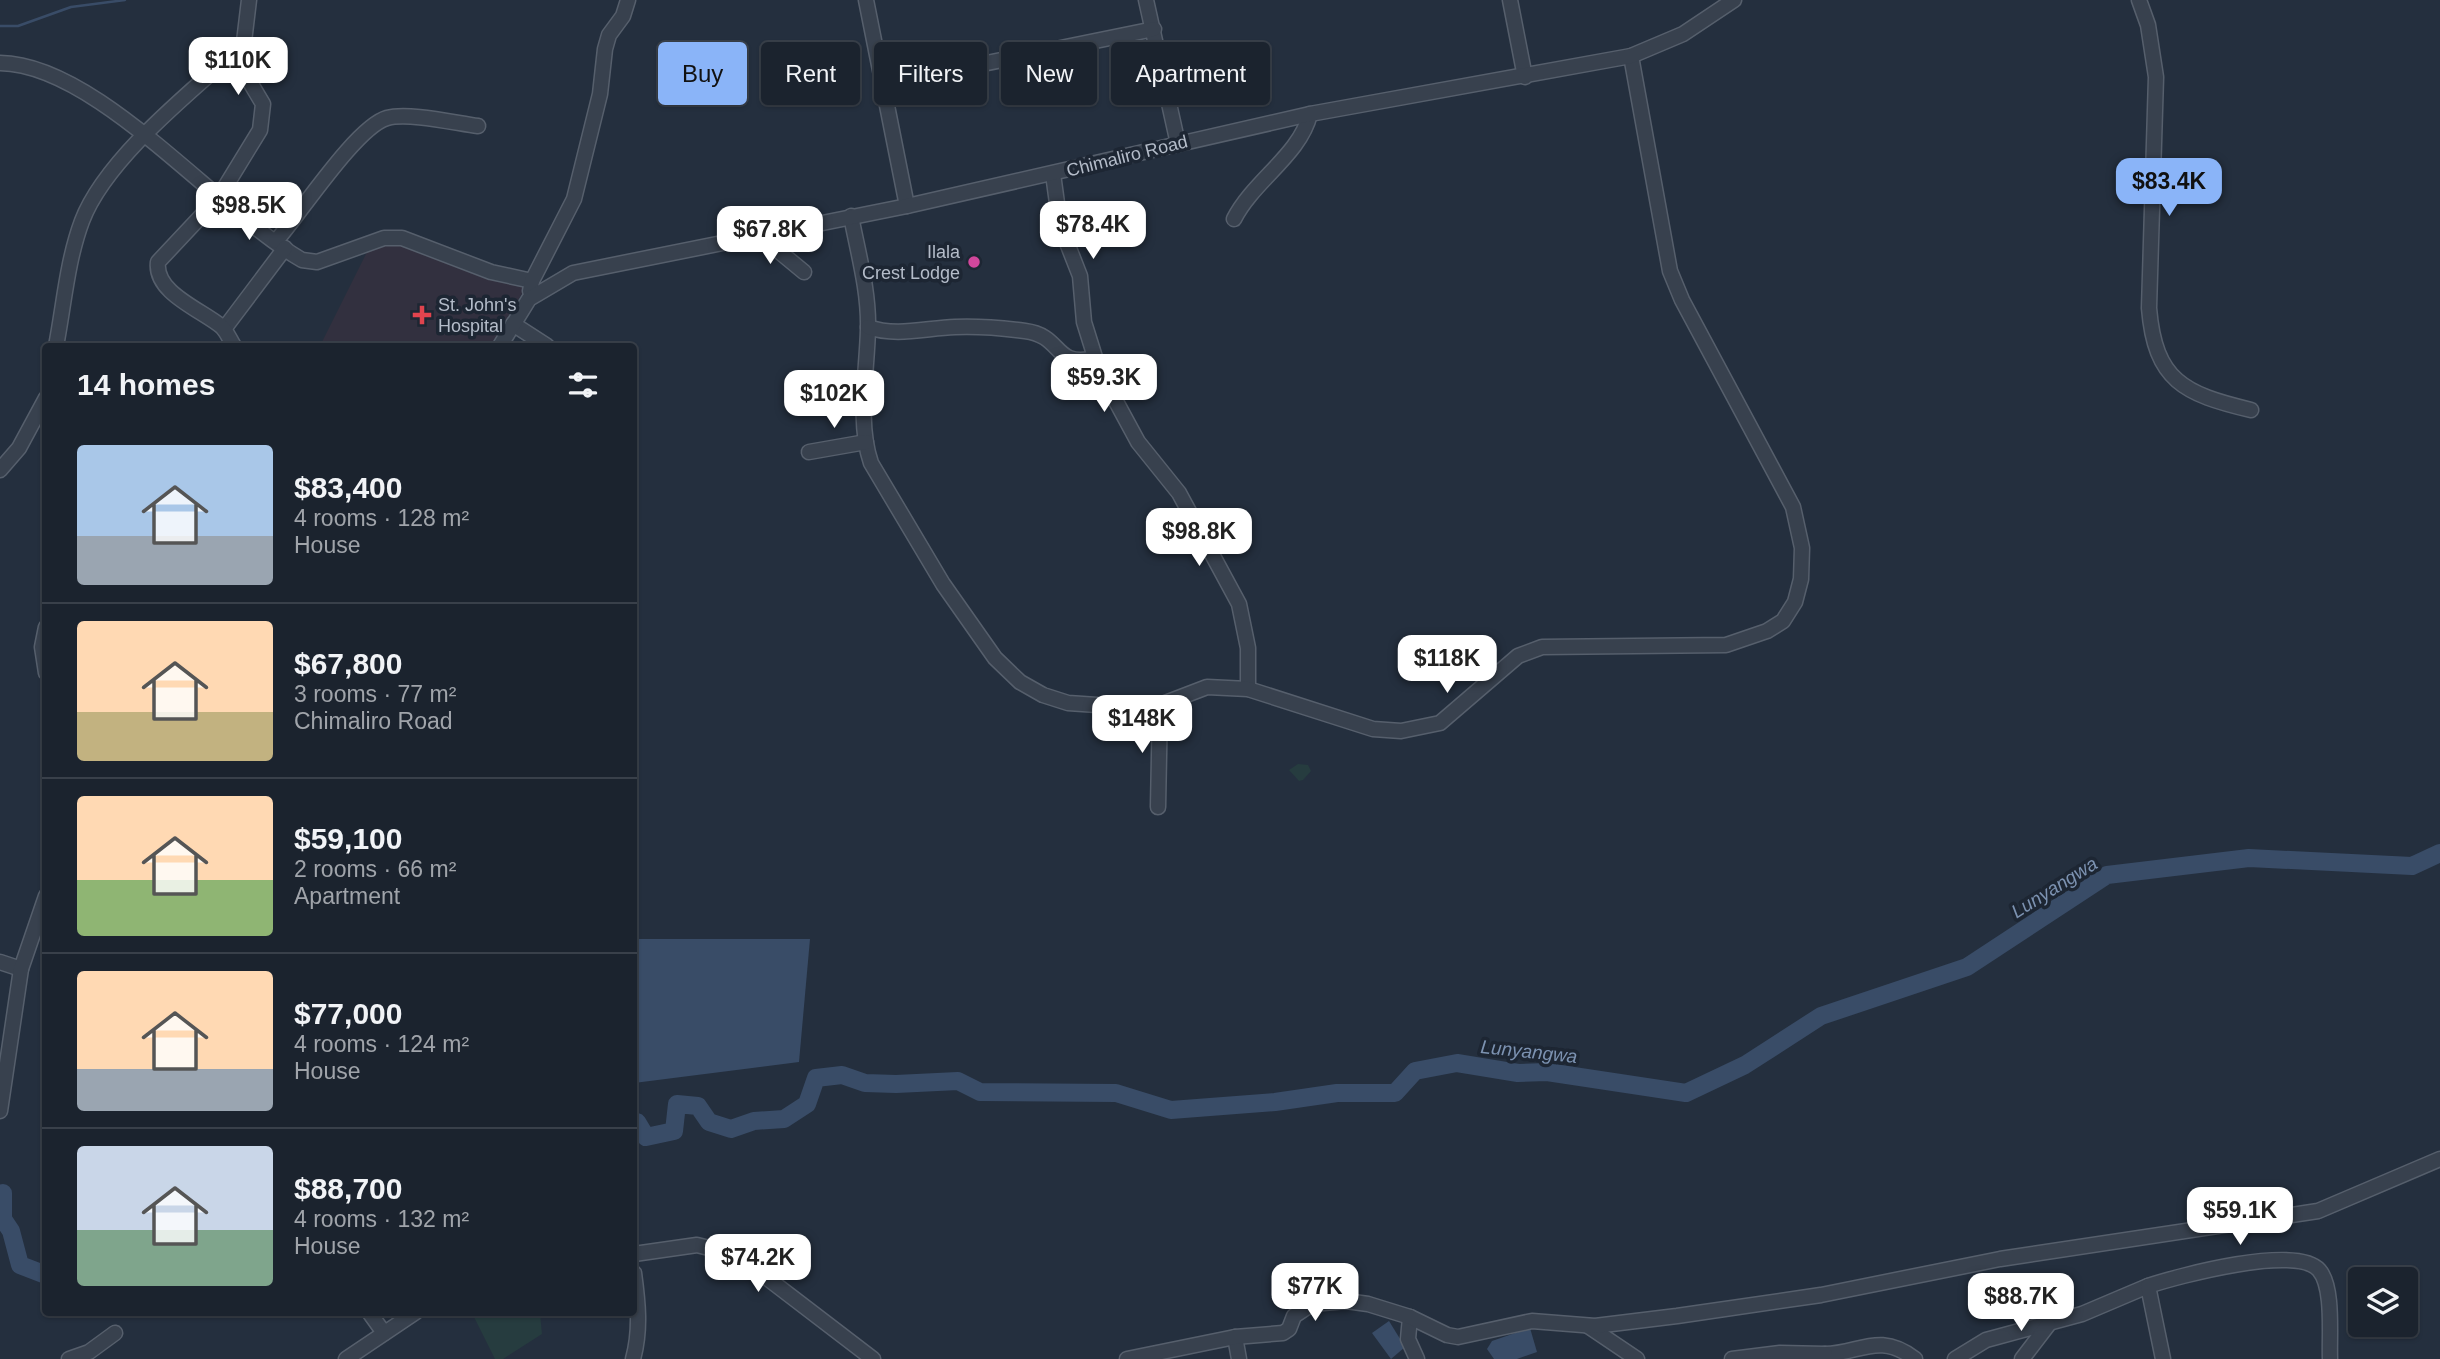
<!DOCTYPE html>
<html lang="en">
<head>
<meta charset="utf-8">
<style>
	body { margin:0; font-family:Arial,sans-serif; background:#282f3a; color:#f1f3f6; height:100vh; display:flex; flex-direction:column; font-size:26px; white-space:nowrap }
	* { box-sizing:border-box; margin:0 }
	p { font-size:23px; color:#a0a4aa }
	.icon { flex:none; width:38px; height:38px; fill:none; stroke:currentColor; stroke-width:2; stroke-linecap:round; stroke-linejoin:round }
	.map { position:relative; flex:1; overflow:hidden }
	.drawer { position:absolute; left:42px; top:343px; width:595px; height:973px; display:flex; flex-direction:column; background:#1b232e; border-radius:7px; box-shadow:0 2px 5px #0004,0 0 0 2px #39404a }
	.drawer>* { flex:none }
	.hud { position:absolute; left:658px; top:42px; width:665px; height:63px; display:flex; gap:14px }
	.buttons { position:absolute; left:2348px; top:1267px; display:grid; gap:14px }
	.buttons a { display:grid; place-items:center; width:70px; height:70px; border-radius:7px; background:#1b232e; box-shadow:0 2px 5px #0004,0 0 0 2px #39404a; font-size:35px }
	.price { position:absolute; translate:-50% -60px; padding:0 16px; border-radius:14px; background:#fff; color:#222; font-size:23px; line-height:46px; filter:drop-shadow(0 2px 4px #0008) }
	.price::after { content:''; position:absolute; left:50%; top:42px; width:21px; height:16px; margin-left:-10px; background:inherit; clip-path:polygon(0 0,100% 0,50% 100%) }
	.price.current { background:#8ab4f8; color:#111 }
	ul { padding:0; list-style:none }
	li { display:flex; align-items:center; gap:21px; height:175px; padding:0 35px }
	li+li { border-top:2px solid #39404a }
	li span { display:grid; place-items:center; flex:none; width:196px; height:140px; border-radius:7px; color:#555 }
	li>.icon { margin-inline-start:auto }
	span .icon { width:84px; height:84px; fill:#fffc; stroke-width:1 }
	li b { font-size:30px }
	h2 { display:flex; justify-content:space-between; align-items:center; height:84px; padding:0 35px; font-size:30px }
	.pill { padding:0 24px; border-radius:7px; background:#1b232e; box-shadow:0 2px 5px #0004,0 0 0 2px #39404a; font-size:24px; line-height:63px }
	.pill.current { background:#8ab4f8; color:#111 }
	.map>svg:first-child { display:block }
	.medical { fill:#32303f }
	.green { fill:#263c3f }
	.water { fill:#394c67 }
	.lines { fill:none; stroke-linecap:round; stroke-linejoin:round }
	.stream { stroke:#394c67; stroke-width:2.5 }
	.river { stroke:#394c67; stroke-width:18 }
	.minor-casing { stroke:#565f6c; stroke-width:17 }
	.minor { stroke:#38414e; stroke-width:14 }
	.hotel-dot { fill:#d1479c; stroke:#1d2633; stroke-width:2.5 }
	.health-dot { fill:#e0444e; stroke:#1d2633; stroke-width:2.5 }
	.labels { text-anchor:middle; stroke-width:7; stroke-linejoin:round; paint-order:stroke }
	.street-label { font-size:18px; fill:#b4bcc9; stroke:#1d2633 }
	.poi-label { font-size:18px; fill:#b4bcc9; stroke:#1d2633; text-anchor:end }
	.water-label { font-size:19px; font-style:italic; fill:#7c92b1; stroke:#1d2633 }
</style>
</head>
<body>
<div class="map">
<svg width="2440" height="1359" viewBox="0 0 2440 1359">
	<rect width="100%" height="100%" fill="#242f3e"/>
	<!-- medical -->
	<path class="medical" d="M404,240L527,285L491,346H320L371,244Z"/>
	<!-- green -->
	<g class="green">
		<path d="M1298,764L1308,765L1311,771L1303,780L1299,781L1289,770Z"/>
		<path d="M472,1313H540L542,1334L503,1359H495Z"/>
	</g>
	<!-- water -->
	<g class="water">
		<path d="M634,939H810L799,1062L634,1083Z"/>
		<path d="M1389,1321L1405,1347L1391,1359L1372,1333Z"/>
		<path d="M1530,1328L1537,1352L1517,1359H1494L1487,1349L1492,1341Z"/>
	</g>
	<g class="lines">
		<!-- stream -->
		<path class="stream" d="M0,26H18L71,7L125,0"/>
		<!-- river -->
		<g class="river">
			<path d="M634,1124L637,1122L646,1137L674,1131L677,1104L698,1106L709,1122L731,1129L754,1121L784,1119L807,1104L816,1078L842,1075L865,1083L896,1084L958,1081L980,1092L1116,1093L1171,1110L1275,1102L1337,1093H1395L1415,1071L1457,1063L1518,1073L1547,1072L1686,1093L1745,1065L1821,1016L1967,967L2107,875L2249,858L2412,866L2440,853"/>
			<path d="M3,1193V1219L11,1231L20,1265L46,1275"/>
		</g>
		<defs>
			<g id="minor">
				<path d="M866,0L907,206"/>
				<path d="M1146,0L1178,144"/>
				<path d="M1510,0L1525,77"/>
				<path d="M2139,0L2148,25L2156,77L2149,308C2155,381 2184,394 2251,410"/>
				<path d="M0,63C97,64 217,211 302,260L317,262L384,238H402L491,272L532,281"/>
				<path d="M884,84L1154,29"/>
				<path d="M1053,174L1060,225L1080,276L1084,322L1099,370L1138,442L1179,493L1239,604L1248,648V689"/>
				<path d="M851,216C858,253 869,291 868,329C867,372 857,422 871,463L943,584L995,658L1020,682L1043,695L1068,703L1112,706L1160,705L1207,687L1248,689L1373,729L1401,731L1440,723L1518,656L1542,647L1726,645L1767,631L1783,621L1795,602L1801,579L1802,548L1793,507L1682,300L1670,271L1631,56"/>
				<path d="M1234,219C1254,180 1300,155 1310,114"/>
				<path d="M774,233L781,253L804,272"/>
				<path d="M276,241C300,214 356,127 387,118C408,112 455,123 478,126"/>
				<path d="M530,291L532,281L574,199L600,94L605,49L609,35L623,16L628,0"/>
				<path d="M513,324L547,346"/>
				<path d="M868,327C896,337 926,328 955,327C979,326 1002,328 1025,331C1064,336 1052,368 1095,358"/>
				<path d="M224,329L285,248"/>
				<path d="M56,346C64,305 67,261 82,221C106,158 193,90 243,45"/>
				<path d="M234,346C230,340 227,332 222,327C202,310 154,293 158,262L219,197L260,130L263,104L241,67L249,0"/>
				<path d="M500,346L529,299L573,273L907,206L1310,114L1631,56L1683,34L1734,0"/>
				<path d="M809,452L866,442"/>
				<path d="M0,470L19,448L46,398"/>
				<path d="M46,627L42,647L46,673"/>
				<path d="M1158,807L1160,705"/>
				<path d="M0,962L21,969"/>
				<path d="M0,1111L21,969L46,896"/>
				<path d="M634,1254L697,1245L737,1255L873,1359"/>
				<path d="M369,1312L384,1333"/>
				<path d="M1410,1317L1408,1339L1417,1359"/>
				<path d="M1588,1326L1637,1359"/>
				<path d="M1235,1337L1239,1359"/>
				<path d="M1825,1354C1859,1354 1879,1331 1915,1359"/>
				<path d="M69,1359L89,1352L115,1333"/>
				<path d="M346,1359L416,1312"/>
				<path d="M633,1359C641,1330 638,1302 634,1273"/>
				<path d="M1127,1359L1235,1337L1283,1333L1289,1329L1294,1316L1312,1304L1346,1301L1368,1304L1410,1317L1447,1335L1458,1337L1532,1321L1595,1326L1677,1316L1821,1295L2000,1259L2318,1211L2440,1159"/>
				<path d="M1732,1359L1780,1353L1825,1354V1359"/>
				<path d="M1955,1359L1986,1340L2082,1314L2148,1286"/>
				<path d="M2022,1359L2048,1325"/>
				<path d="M2163,1359L2148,1286C2178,1276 2297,1244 2319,1270C2334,1287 2329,1336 2330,1359"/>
			</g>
		</defs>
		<!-- minor casing -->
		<use href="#minor" class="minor-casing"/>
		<!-- minor -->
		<use href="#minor" class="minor"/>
	</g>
	<!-- markers -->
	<circle class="hotel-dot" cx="974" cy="262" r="7"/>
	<path class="health-dot" d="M418.5 304.5h7v7h7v7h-7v7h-7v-7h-7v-7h7z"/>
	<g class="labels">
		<!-- street labels -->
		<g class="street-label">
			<text transform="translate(1127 156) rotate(-14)" y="6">Chimaliro Road</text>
		</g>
		<!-- poi labels -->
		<g class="poi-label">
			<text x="960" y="258">Ilala<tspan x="960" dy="21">Crest Lodge</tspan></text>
			<text x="438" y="311" text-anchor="start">St. John's<tspan x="438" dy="21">Hospital</tspan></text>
		</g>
		<!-- water labels -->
		<g class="water-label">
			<text transform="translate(2054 887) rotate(-32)" y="7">Lunyangwa</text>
			<text transform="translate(1529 1051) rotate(6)" y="7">Lunyangwa</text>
		</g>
	</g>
</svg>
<div class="buttons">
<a><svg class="icon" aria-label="layers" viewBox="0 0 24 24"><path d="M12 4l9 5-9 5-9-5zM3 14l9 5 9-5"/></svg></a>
</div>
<b class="price" style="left:238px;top:97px">$110K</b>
<b class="price current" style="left:2169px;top:218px">$83.4K</b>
<b class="price" style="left:249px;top:242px">$98.5K</b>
<b class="price" style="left:1093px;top:261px">$78.4K</b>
<b class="price" style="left:770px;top:266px">$67.8K</b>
<b class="price" style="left:1104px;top:414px">$59.3K</b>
<b class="price" style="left:834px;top:430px">$102K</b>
<b class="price" style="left:1199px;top:568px">$98.8K</b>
<b class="price" style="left:1447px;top:695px">$118K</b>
<b class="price" style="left:1142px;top:755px">$148K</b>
<b class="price" style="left:2240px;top:1247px">$59.1K</b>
<b class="price" style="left:758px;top:1294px">$74.2K</b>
<b class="price" style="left:1315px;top:1323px">$77K</b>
<b class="price" style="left:2021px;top:1333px">$88.7K</b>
<div class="hud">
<a class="pill current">Buy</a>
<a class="pill">Rent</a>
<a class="pill">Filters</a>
<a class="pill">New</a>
<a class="pill">Apartment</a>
</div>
<section class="drawer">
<h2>14 homes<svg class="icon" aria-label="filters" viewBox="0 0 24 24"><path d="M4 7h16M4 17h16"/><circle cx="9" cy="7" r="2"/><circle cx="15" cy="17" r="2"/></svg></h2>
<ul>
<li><span style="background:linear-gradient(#a9c7e8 65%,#9aa5b1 0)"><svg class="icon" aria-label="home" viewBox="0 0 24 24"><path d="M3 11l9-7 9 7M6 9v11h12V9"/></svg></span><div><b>$83,400</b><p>4 rooms · 128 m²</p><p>House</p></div></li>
<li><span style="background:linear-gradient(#ffd9b3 65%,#c2b280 0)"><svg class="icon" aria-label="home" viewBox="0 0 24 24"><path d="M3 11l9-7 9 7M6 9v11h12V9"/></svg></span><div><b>$67,800</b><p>3 rooms · 77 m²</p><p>Chimaliro Road</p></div></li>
<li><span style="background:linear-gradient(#ffd9b3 60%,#8fb573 0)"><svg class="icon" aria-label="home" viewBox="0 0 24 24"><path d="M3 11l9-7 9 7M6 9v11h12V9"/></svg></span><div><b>$59,100</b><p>2 rooms · 66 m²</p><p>Apartment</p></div></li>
<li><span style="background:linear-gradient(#ffd9b3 70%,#9aa5b1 0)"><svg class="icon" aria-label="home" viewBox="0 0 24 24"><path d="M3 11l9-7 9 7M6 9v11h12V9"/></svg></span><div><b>$77,000</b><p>4 rooms · 124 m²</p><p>House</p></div></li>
<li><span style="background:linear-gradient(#c9d6e8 60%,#7fa58c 0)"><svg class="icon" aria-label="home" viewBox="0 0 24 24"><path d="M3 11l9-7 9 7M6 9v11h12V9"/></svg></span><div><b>$88,700</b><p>4 rooms · 132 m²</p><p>House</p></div></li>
</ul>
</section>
</div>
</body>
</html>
